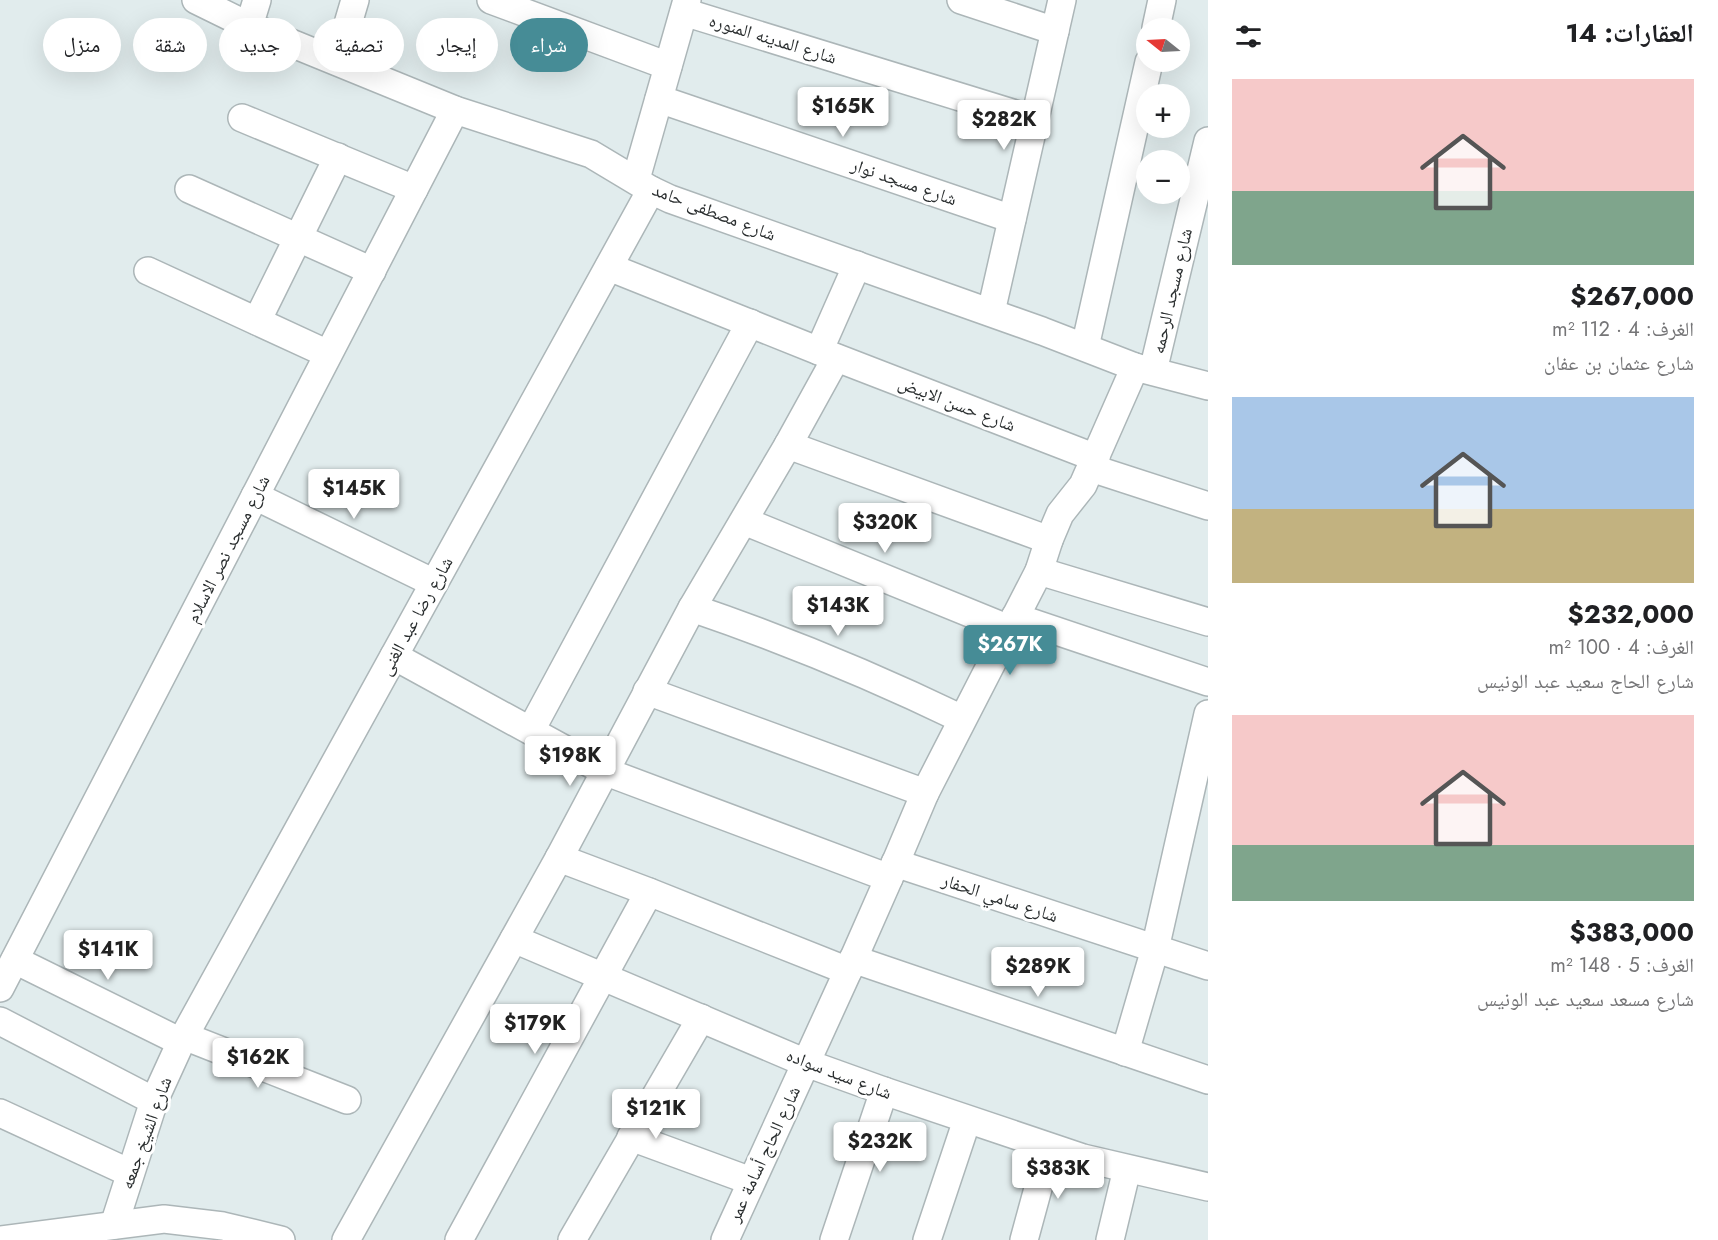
<!DOCTYPE html>
<html lang="ar">
<head>
<meta charset="utf-8">
<style>
	body { margin:0; font-family:Jost,"Noto Naskh Arabic",sans-serif; background:#f2f2f2; color:#202124; direction:rtl; height:100vh; display:flex; flex-direction:column; font-size:22px; white-space:nowrap }
	* { box-sizing:border-box; margin:0 }
	p { font-size:20px; color:#757577 }
	.icon { flex:none; width:33px; height:33px; fill:none; stroke:currentColor; stroke-width:2; stroke-linecap:round; stroke-linejoin:round }
	.map { position:relative; flex:1; overflow:hidden; direction:ltr }
	.details { display:flex; flex-direction:column; background:#fff; width:510px }
	.details>* { flex:none }
	.hud { position:absolute; left:18px; top:18px; width:570px; height:54px; direction:rtl; display:flex; gap:12px }
	.needle { width:39px; rotate:288deg }
	.tools { position:absolute; left:1136px; top:18px; display:grid; gap:12px }
	.tools a { display:grid; place-items:center; width:54px; height:54px; border-radius:50%; background:#fff; box-shadow:0 6px 24px #0002; font-size:30px }
	.price { position:absolute; translate:-50% -51px; padding:0 14px; border-radius:6px; background:#fff; color:#222; font-size:20px; line-height:39px; filter:drop-shadow(0 2px 3px #0008) }
	.price::after { content:''; position:absolute; left:50%; top:36px; width:18px; height:14px; margin-left:-9px; background:inherit; clip-path:polygon(0 0,100% 0,50% 100%) }
	.price.current { background:#468c96; color:#fff }
	ul { padding:0; list-style:none }
	li { display:grid; align-content:center; gap:12px; height:318px; padding:0 24px }
	li span { display:grid; place-items:center; height:186px; border-radius:0px; color:#555 }
	li>.icon { margin-inline-start:auto }
	span .icon { width:108px; height:108px; fill:#fffc; stroke-width:1 }
	li b { font-size:26px }
	h2 { display:flex; justify-content:space-between; align-items:center; height:72px; padding:0 24px; font-size:26px }
	.tag { padding:0 21px; border-radius:27px; background:#fff; box-shadow:0 6px 24px #0002; font-size:21px; line-height:54px }
	.tag.current { background:#468c96; color:#fff }
	main { display:flex; flex:1; min-height:0 }
	.map>svg:first-child { display:block }
	.lines { fill:none; stroke-linecap:round; stroke-linejoin:round }
	.street-casing { stroke:#acb6b8; stroke-width:30 }
	.street { stroke:#fff; stroke-width:27 }
	.labels { text-anchor:middle; stroke-width:6; stroke-linejoin:round; paint-order:stroke }
	.street-label { font-size:18px; fill:#2a2e2f; stroke:#fff }
</style>
</head>
<body>
<main>
<section class="details">
<h2>العقارات: 14<svg class="icon" aria-label="filters" viewBox="0 0 24 24"><path d="M4 7h16M4 17h16"/><circle cx="9" cy="7" r="2"/><circle cx="15" cy="17" r="2"/></svg></h2>
<ul>
<li><span style="background:linear-gradient(#f6c9c9 60%,#7fa58c 0)"><svg class="icon" aria-label="home" viewBox="0 0 24 24"><path d="M3 11l9-7 9 7M6 9v11h12V9"/></svg></span><div><b>$267,000</b><p>الغرف: 4 · 112 m²</p><p>شارع عثمان بن عفان</p></div></li>
<li><span style="background:linear-gradient(#a9c7e8 60%,#c2b280 0)"><svg class="icon" aria-label="home" viewBox="0 0 24 24"><path d="M3 11l9-7 9 7M6 9v11h12V9"/></svg></span><div><b>$232,000</b><p>الغرف: 4 · 100 m²</p><p>شارع الحاج سعيد عبد الونيس</p></div></li>
<li><span style="background:linear-gradient(#f6c9c9 70%,#7fa58c 0)"><svg class="icon" aria-label="home" viewBox="0 0 24 24"><path d="M3 11l9-7 9 7M6 9v11h12V9"/></svg></span><div><b>$383,000</b><p>الغرف: 5 · 148 m²</p><p>شارع مسعد سعيد عبد الونيس</p></div></li>
</ul>
</section>
<div class="map">
<svg width="1208" height="1240" viewBox="0 0 1208 1240">
	<rect width="100%" height="100%" fill="#e1eced"/>
	<g class="lines">
		<defs>
			<g id="street">
				<path d="M196,0L249,26L455,110L591,154L651,190L670,199L1042,331L1135,367L1208,386"/>
				<path d="M491,0L668,66"/>
				<path d="M961,0L1055,31"/>
				<path d="M684,12L1035,120"/>
				<path d="M249,26L257,0"/>
				<path d="M1156,28L1162,0"/>
				<path d="M337,61L355,0"/>
				<path d="M659,99L1012,219"/>
				<path d="M242,118L414,189"/>
				<path d="M636,179L687,0"/>
				<path d="M189,189L372,271"/>
				<path d="M609,267L819,351L1096,458"/>
				<path d="M148,271L328,354"/>
				<path d="M991,312L1062,0"/>
				<path d="M257,321L338,157"/>
				<path d="M1085,347L1149,62"/>
				<path d="M819,351L857,265"/>
				<path d="M1153,371L1208,141"/>
				<path d="M788,445L1049,540"/>
				<path d="M1091,468L1208,506"/>
				<path d="M255,496L434,583"/>
				<path d="M744,521L1009,629"/>
				<path d="M1039,571L1208,622"/>
				<path d="M692,608C786,640 873,676 962,719"/>
				<path d="M1015,617L1208,682"/>
				<path d="M394,656L604,771L889,878"/>
				<path d="M647,691L925,793"/>
				<path d="M531,730L750,323"/>
				<path d="M559,858L649,892L848,971"/>
				<path d="M895,863L1208,966"/>
				<path d="M514,939L806,1063L884,1091L1083,1158L1208,1187"/>
				<path d="M853,959L1208,1080"/>
				<path d="M15,960L181,1042"/>
				<path d="M0,988L455,110"/>
				<path d="M0,1021L154,1101"/>
				<path d="M184,1036L347,1100"/>
				<path d="M1125,1052L1155,949L1208,714"/>
				<path d="M0,1113L130,1173"/>
				<path d="M631,1137L751,1181"/>
				<path d="M114,1225L154,1101L181,1042L651,190"/>
				<path d="M0,1240L164,1219L223,1226L281,1240"/>
				<path d="M346,1240L559,858L692,608L788,445L836,358"/>
				<path d="M459,1240L649,892"/>
				<path d="M572,1240L701,1018"/>
				<path d="M725,1240L848,971L889,878L925,793L1039,571L1049,540L1060,514L1083,485L1135,367"/>
				<path d="M834,1240L884,1091"/>
				<path d="M927,1240L967,1120"/>
				<path d="M1024,1240L1049,1148"/>
				<path d="M1110,1240L1127,1169"/>
			</g>
		</defs>
		<!-- street casing -->
		<use href="#street" class="street-casing"/>
		<!-- street -->
		<use href="#street" class="street"/>
	</g>
	<g class="labels">
		<!-- street labels -->
		<g class="street-label">
			<text transform="translate(773 39) rotate(17)" y="6">شارع المدينه المنوره</text>
			<text transform="translate(904 182) rotate(19)" y="6">شارع مسجد نوار</text>
			<text transform="translate(714 212) rotate(21)" y="6">شارع مصطفى حامد</text>
			<text transform="translate(1172 291) rotate(-77)" y="6">شارع مسجد الرحمه</text>
			<text transform="translate(957 404) rotate(21)" y="6">شارع حسن الابيض</text>
			<text transform="translate(228 549) rotate(-63)" y="6">شارع مسجد نصر الاسلام</text>
			<text transform="translate(416 616) rotate(-61)" y="6">شارع رضا عبد الغنى</text>
			<text transform="translate(1000 898) rotate(18)" y="6">شارع سامي الحفار</text>
			<text transform="translate(839 1074) rotate(21)" y="6">شارع سيد سواده</text>
			<text transform="translate(146 1133) rotate(-70)" y="6">شارع الشيخ جمعه</text>
			<text transform="translate(764 1154) rotate(-65)" y="6">شارع الحاج أسامة عمر</text>
		</g>
	</g>
</svg>
<div class="tools">
<a><svg class="needle" viewBox="-14 -14 28 28"><path d="M0-13l5 13h-10z" fill="#e53935"/><path d="M0 13l5-13h-10z" fill="#757577"/></svg></a>
<a>+</a>
<a>−</a>
</div>
<b class="price" style="left:843px;top:138px">$165K</b>
<b class="price" style="left:1004px;top:151px">$282K</b>
<b class="price" style="left:354px;top:520px">$145K</b>
<b class="price" style="left:885px;top:554px">$320K</b>
<b class="price" style="left:838px;top:637px">$143K</b>
<b class="price current" style="left:1010px;top:676px">$267K</b>
<b class="price" style="left:570px;top:787px">$198K</b>
<b class="price" style="left:108px;top:981px">$141K</b>
<b class="price" style="left:1038px;top:998px">$289K</b>
<b class="price" style="left:535px;top:1055px">$179K</b>
<b class="price" style="left:258px;top:1089px">$162K</b>
<b class="price" style="left:656px;top:1140px">$121K</b>
<b class="price" style="left:880px;top:1173px">$232K</b>
<b class="price" style="left:1058px;top:1200px">$383K</b>
<div class="hud">
<a class="tag current">شراء</a>
<a class="tag">إيجار</a>
<a class="tag">تصفية</a>
<a class="tag">جديد</a>
<a class="tag">شقة</a>
<a class="tag">منزل</a>
</div>
</div>
</main>
</body>
</html>
